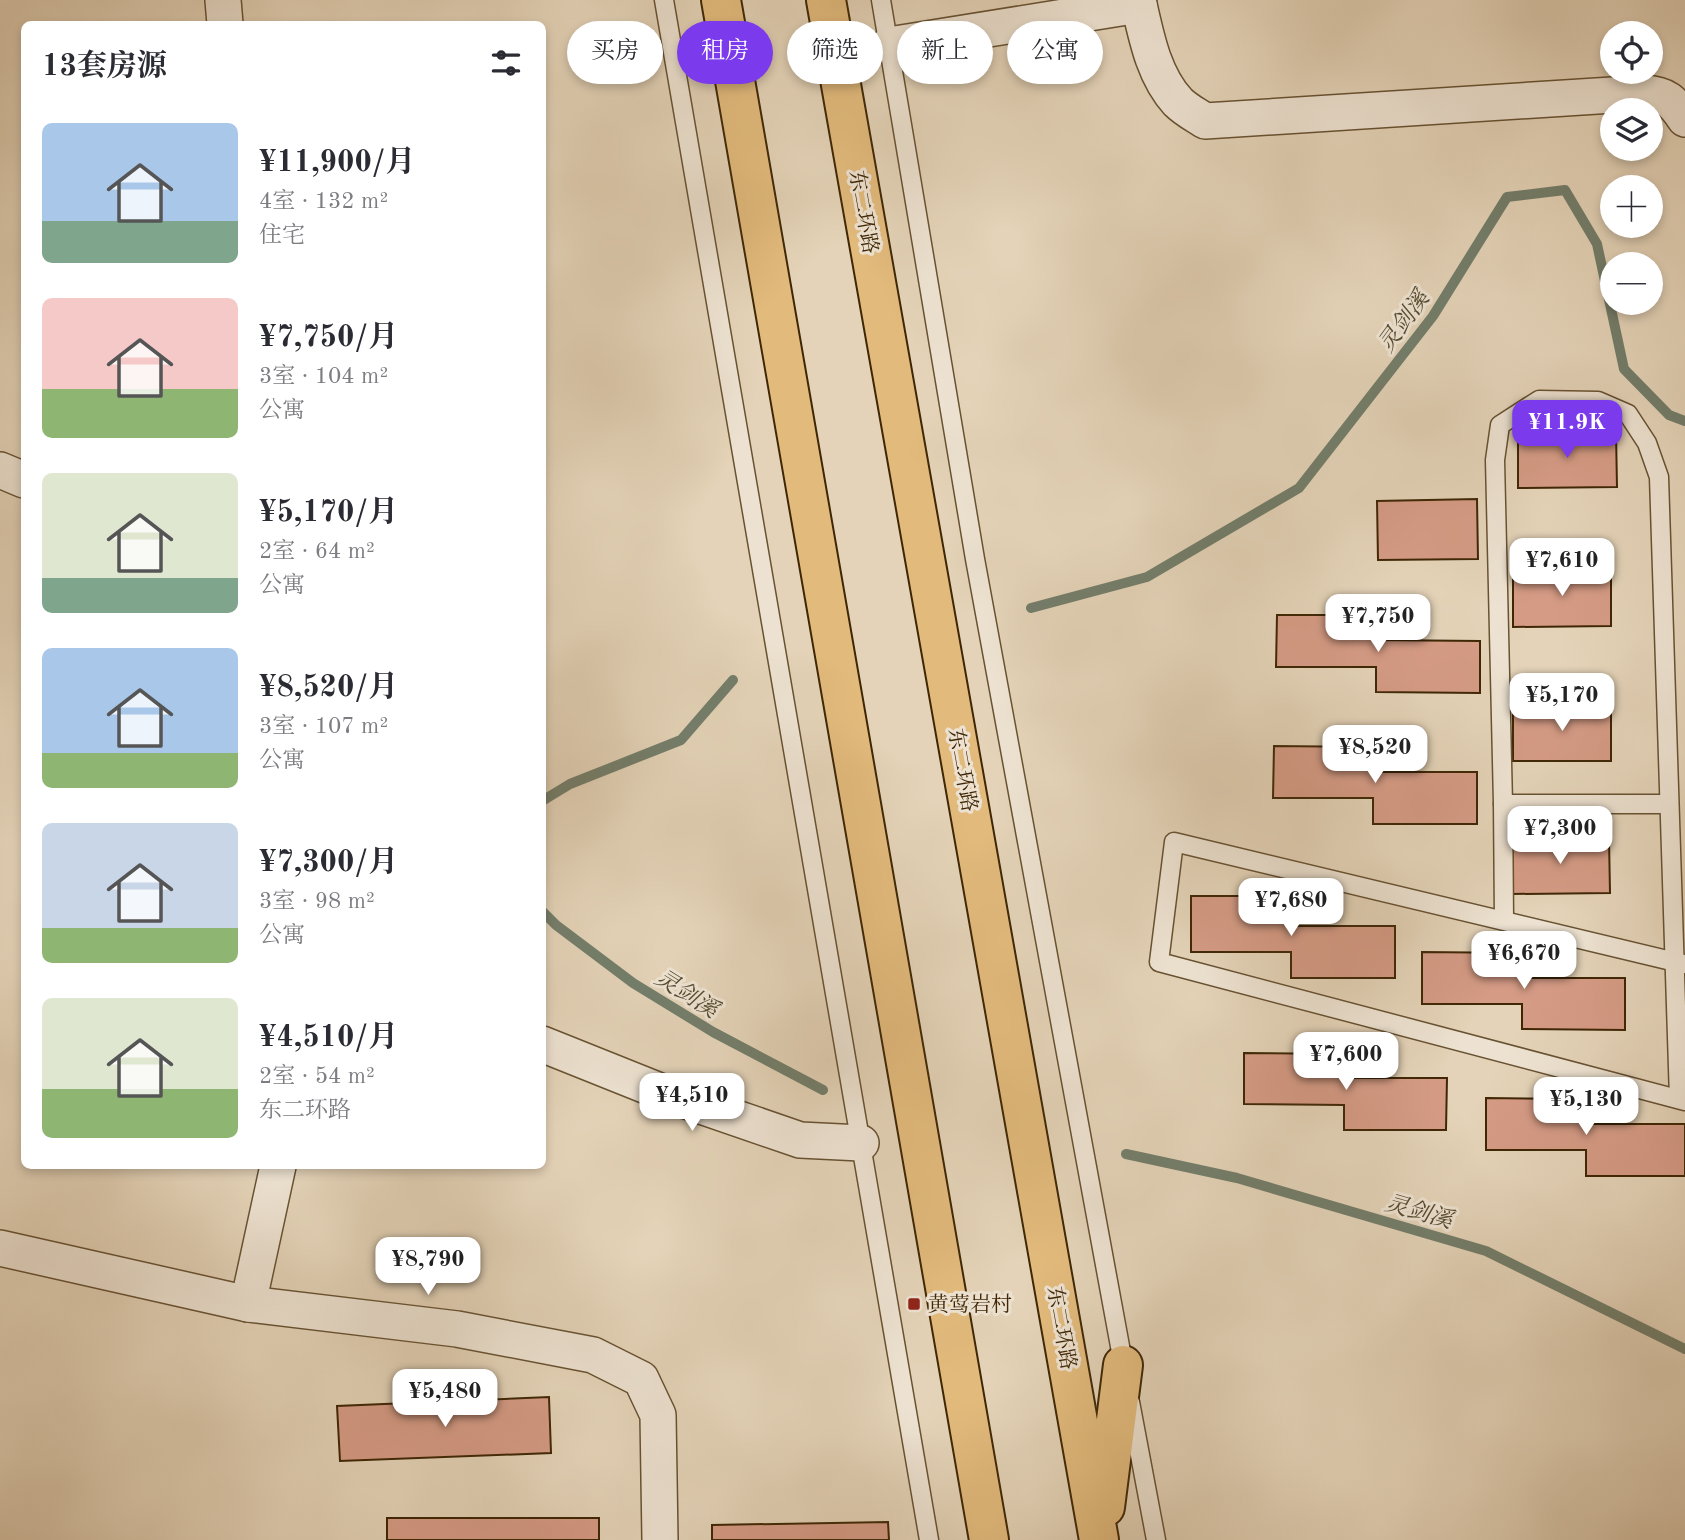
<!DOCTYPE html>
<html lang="zh">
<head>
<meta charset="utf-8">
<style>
	body { margin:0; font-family:"Old Standard TT","Noto Serif SC",serif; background:#f2f2f3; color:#2b2b33; height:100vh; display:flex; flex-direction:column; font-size:26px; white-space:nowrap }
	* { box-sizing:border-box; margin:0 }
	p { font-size:23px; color:#7c7c81 }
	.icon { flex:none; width:38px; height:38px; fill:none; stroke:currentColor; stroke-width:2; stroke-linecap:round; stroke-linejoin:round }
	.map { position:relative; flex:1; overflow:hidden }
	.sheet { position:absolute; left:21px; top:21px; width:525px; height:1148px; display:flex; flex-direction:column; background:#fff; border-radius:10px; box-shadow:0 4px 10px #0003 }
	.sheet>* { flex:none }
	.banner { position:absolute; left:567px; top:21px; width:665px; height:63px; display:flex; gap:14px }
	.controls { position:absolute; left:1600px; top:21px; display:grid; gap:14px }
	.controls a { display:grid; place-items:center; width:63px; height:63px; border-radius:50%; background:#fff; box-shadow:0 4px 10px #0003; font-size:35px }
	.price { position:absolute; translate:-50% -60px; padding:0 16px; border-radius:14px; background:#fff; color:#222; font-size:23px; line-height:46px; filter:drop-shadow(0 2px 4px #0008) }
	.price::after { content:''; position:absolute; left:50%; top:42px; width:21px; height:16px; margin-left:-10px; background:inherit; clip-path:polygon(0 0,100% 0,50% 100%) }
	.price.selected { background:#7c3aed; color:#fff }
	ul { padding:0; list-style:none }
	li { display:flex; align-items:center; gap:21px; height:175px; padding:0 21px }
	li span { display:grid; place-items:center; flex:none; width:196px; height:140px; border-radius:10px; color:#555 }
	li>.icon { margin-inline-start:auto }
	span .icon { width:84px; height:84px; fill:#fffc; stroke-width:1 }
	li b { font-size:30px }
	h2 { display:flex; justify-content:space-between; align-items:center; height:84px; padding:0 21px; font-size:30px }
	.pill { padding:0 24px; border-radius:32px; background:#fff; box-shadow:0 4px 10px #0003; font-size:24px; line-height:63px }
	.pill.selected { background:#7c3aed; color:#fff }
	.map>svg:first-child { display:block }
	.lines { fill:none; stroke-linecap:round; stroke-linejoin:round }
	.stream { stroke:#737e6b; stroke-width:10 }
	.building { fill:#d59b85; stroke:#3f2706; stroke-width:2 }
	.lane-casing { stroke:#685232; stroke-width:21 }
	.street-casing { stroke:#685232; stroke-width:38 }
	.primary-casing { stroke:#3f2706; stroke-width:42 }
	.lane { stroke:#ede2d1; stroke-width:18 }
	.street { stroke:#ede2d1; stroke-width:35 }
	.primary { stroke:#e2ba7c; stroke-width:38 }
	.poi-dot { fill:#8f2418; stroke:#ede2d1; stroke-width:2.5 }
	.labels { text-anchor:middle; stroke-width:6; stroke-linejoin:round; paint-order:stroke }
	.street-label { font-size:21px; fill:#3f2706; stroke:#ede2d1 }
	.poi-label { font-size:21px; fill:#3f2706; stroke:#ede2d1; text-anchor:start }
	.water-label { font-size:23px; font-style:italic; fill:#544b30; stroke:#ede2d1 }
</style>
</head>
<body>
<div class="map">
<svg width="1685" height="1540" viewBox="0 0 1685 1540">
	<rect width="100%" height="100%" fill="#e4d3b8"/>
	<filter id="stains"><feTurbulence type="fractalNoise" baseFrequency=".00286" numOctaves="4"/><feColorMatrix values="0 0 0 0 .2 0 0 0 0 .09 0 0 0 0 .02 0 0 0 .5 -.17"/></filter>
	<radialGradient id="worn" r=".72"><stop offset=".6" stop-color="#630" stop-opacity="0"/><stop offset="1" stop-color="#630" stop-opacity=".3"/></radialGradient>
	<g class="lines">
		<!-- stream -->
		<g class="stream">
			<path d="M1031,608L1147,577L1299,488L1433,316L1507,197L1565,190L1597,244L1624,369L1669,415L1685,421"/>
			<path d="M542,801L570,784L681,740L733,680"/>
			<path d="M542,911L556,925L633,983L713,1032L823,1090"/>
			<path d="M1126,1154L1237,1178L1486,1251L1685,1349"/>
		</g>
	</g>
	<!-- building -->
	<g class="building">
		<path d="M1616,432L1617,487L1518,488V433Z"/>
		<path d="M1477,499L1478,559L1378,560L1377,501Z"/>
		<path d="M1611,570V626L1513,627V571Z"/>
		<path d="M1277,615H1377L1376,640L1480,641V693L1376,692V667H1276Z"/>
		<path d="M1611,705V761H1513V706Z"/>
		<path d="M1274,746L1374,747V772H1477V824H1373V798H1273Z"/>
		<path d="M1511,838H1609L1610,893L1512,894Z"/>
		<path d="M1191,896H1291V926H1395V978H1291V952H1191Z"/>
		<path d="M1422,952L1522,953V978H1625V1030L1522,1029V1004H1422Z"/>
		<path d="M1244,1053L1344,1054V1078H1447L1446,1130H1344V1105L1244,1104Z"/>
		<path d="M1486,1098L1586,1099V1124H1685V1176H1586V1150H1486Z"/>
		<path d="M549,1397L551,1453L340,1461L337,1406Z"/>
		<rect x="387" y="1518" width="212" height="22"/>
		<path d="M888,1522L889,1540H712V1525Z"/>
	</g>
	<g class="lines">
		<defs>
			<g id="lane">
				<path d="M664,0L929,1540"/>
				<path d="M881,0L975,559L1124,1368"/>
				<path d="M1503,804H1669"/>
				<path d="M1504,920L1503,804L1495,460L1500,425L1539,400L1598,401L1628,414L1647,443L1659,477L1679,1099"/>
				<path d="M1684,964L1174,842L1159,962L1685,1101"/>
				<path d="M1130,1402L1156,1540"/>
			</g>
			<g id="street">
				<path d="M223,0L225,24"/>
				<path d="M1138,0C1146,35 1153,75 1178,102C1186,110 1196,115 1205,121L1644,93C1666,94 1673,101 1685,119"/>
				<path d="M889,45L1139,5"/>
				<path d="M0,470L24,480"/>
				<path d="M542,1044L672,1096L800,1140L861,1143"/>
				<path d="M0,1248L248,1304L457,1329L593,1355L641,1379L658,1415L660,1540"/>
				<path d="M248,1304L278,1166"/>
			</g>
			<g id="primary">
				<path d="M721,0L989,1540"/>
				<path d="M826,0L1099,1540"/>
				<path d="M1105,1507L1123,1365"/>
			</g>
		</defs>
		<!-- lane casing -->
		<use href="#lane" class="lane-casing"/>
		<!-- street casing -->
		<use href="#street" class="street-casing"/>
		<!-- primary casing -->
		<use href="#primary" class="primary-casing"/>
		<!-- lane -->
		<use href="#lane" class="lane"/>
		<!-- street -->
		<use href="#street" class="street"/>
		<!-- primary -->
		<use href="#primary" class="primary"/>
	</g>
	<!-- markers -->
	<rect class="poi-dot" x="907" y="1297" width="14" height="14" rx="3.5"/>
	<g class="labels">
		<!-- street labels -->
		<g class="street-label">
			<text transform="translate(864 212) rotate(80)" y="7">东二环路</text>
			<text transform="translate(963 770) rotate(80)" y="7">东二环路</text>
			<text transform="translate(1062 1328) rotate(80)" y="7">东二环路</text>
		</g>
		<!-- poi labels -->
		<g class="poi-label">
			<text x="928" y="1311">黄莺岩村</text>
		</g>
		<!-- water labels -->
		<g class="water-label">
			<text transform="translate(1403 321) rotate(-54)" y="8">灵剑溪</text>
			<text transform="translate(687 993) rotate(32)" y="8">灵剑溪</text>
			<text transform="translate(1419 1211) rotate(16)" y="8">灵剑溪</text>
		</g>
	</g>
	<rect width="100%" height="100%" filter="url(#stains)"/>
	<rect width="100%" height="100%" fill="url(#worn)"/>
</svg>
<div class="controls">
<a><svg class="icon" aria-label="locate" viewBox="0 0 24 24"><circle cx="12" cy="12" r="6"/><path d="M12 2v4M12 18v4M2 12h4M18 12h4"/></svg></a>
<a><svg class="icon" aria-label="layers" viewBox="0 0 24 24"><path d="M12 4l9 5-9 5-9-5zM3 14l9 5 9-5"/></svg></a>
<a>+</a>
<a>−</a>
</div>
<b class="price selected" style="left:1567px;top:460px">¥11.9K</b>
<b class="price" style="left:1562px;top:598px">¥7,610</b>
<b class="price" style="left:1378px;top:654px">¥7,750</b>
<b class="price" style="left:1562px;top:733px">¥5,170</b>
<b class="price" style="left:1375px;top:785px">¥8,520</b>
<b class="price" style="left:1560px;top:866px">¥7,300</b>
<b class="price" style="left:1291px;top:938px">¥7,680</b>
<b class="price" style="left:1524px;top:991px">¥6,670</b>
<b class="price" style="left:1346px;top:1092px">¥7,600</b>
<b class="price" style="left:692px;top:1133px">¥4,510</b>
<b class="price" style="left:1586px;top:1137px">¥5,130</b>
<b class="price" style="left:428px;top:1297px">¥8,790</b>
<b class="price" style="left:445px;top:1429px">¥5,480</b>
<div class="banner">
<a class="pill">买房</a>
<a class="pill selected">租房</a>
<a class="pill">筛选</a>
<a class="pill">新上</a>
<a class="pill">公寓</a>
</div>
<section class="sheet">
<h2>13套房源<svg class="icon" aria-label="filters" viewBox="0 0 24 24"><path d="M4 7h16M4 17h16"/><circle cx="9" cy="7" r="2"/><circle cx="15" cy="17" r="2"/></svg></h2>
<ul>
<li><span style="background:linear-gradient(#a9c7e8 70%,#7fa58c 0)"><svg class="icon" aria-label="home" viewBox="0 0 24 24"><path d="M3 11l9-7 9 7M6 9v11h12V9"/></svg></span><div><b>¥11,900/月</b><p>4室 · 132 m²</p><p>住宅</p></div></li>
<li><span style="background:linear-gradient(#f6c9c9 65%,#8fb573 0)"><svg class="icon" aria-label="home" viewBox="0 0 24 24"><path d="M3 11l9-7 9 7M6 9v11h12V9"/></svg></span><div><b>¥7,750/月</b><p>3室 · 104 m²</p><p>公寓</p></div></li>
<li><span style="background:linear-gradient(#dfe7d0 75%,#7fa58c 0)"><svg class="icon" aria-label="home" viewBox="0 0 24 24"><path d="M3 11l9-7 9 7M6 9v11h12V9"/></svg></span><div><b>¥5,170/月</b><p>2室 · 64 m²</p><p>公寓</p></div></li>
<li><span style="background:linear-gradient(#a9c7e8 75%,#8fb573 0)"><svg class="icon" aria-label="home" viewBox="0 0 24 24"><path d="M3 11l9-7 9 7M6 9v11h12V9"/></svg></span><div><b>¥8,520/月</b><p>3室 · 107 m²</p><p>公寓</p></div></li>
<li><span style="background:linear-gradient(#c9d6e8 75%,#8fb573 0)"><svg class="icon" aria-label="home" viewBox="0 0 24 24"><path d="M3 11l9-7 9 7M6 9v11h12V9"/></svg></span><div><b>¥7,300/月</b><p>3室 · 98 m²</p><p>公寓</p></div></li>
<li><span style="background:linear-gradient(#dfe7d0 65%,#8fb573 0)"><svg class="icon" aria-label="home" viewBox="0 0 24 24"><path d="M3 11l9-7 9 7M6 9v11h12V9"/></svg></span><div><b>¥4,510/月</b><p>2室 · 54 m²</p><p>东二环路</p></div></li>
</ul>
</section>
</div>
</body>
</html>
